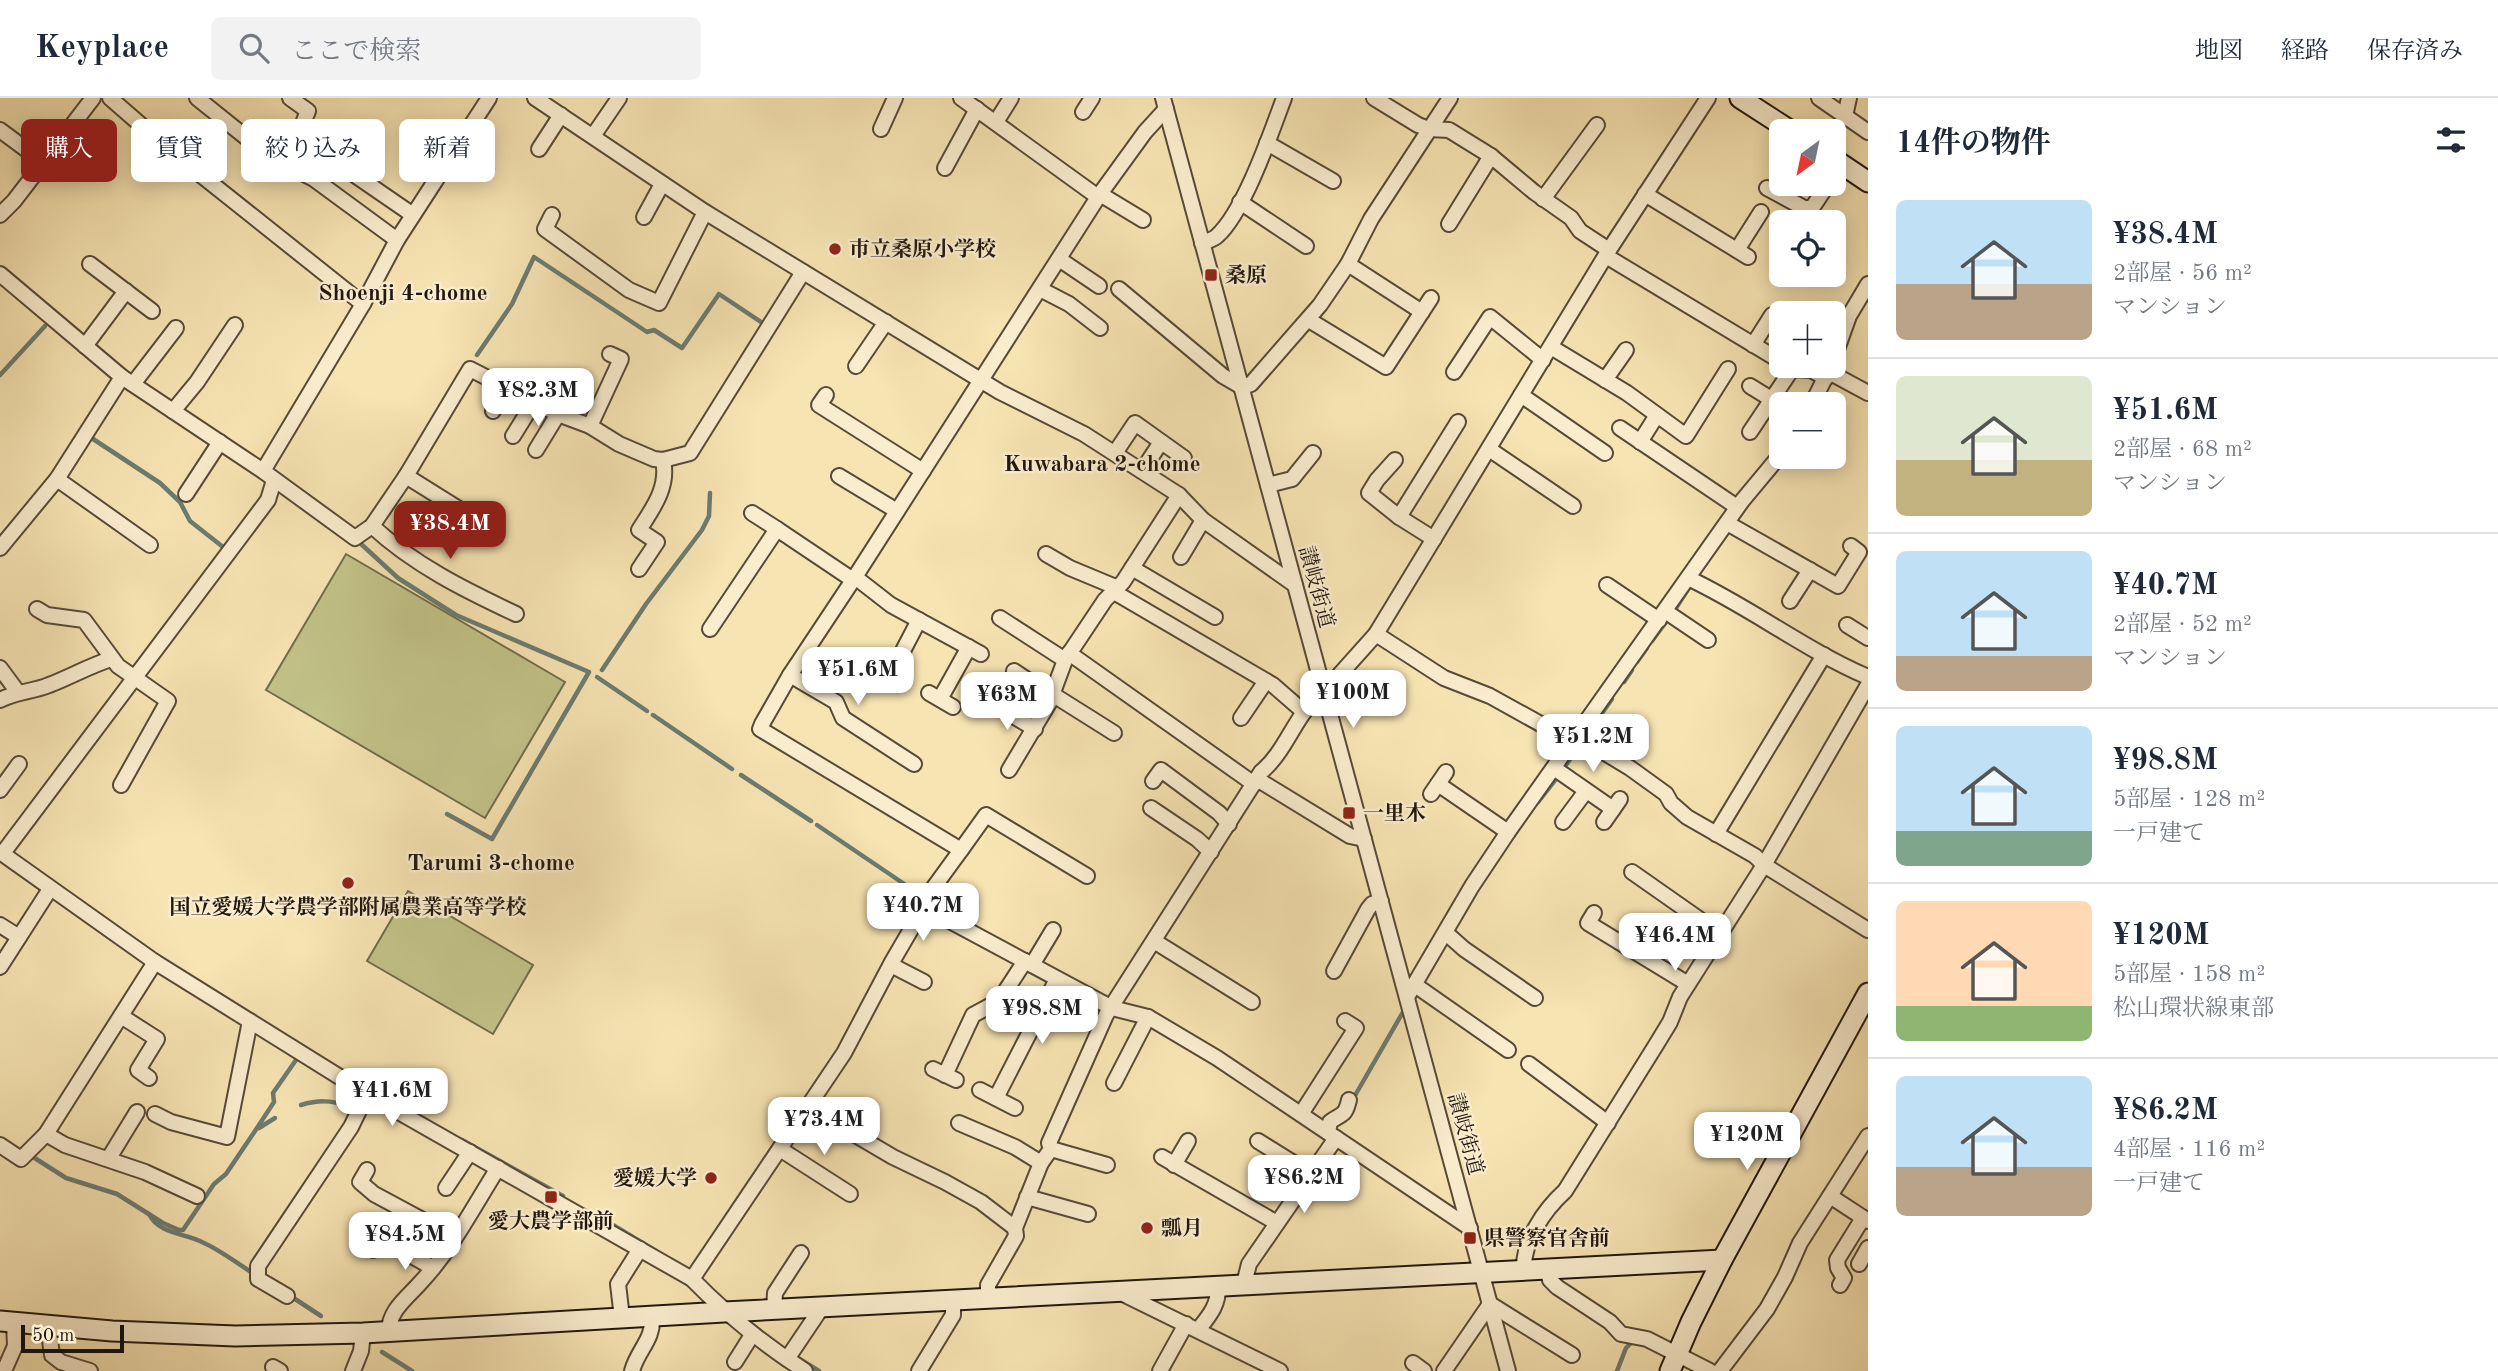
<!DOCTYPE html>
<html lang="ja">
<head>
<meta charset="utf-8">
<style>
	body { margin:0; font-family:"Old Standard TT","Noto Serif JP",serif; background:#f2f2f3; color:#1f2937; height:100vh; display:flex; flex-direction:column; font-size:26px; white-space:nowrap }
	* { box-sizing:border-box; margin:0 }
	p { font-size:23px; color:#747a83 }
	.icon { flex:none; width:38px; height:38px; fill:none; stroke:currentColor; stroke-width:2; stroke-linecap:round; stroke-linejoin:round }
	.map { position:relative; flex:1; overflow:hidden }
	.side { display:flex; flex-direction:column; background:#fff; width:630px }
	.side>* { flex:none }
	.banner { position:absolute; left:21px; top:21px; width:665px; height:63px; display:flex; gap:14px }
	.needle { width:46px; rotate:213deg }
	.tools { position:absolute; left:1769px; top:21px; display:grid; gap:14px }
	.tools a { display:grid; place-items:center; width:77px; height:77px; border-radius:10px; background:#fff; box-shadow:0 4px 18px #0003; font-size:35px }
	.scale { position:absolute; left:21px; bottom:18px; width:103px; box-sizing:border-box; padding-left:7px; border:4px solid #20170f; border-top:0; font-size:19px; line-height:24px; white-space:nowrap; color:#20170f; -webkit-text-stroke:5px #faedce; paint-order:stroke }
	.price { position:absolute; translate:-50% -60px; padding:0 16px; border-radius:14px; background:#fff; color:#222; font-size:23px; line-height:46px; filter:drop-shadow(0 2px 4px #0008) }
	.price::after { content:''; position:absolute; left:50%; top:42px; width:21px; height:16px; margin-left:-10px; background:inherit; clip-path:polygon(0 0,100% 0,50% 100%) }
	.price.current { background:#8f2418; color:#fff }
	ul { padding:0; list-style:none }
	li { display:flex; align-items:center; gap:21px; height:175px; padding:0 28px }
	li+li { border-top:2px solid #e0e1e3 }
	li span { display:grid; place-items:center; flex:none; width:196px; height:140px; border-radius:10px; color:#555 }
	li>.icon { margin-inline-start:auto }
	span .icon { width:84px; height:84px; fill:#fffc; stroke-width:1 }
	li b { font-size:30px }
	h2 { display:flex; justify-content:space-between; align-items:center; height:84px; padding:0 28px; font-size:30px }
	.chip { padding:0 24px; border-radius:10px; background:#fff; box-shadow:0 4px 18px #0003; font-size:24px; line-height:63px }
	.chip.current { background:#8f2418; color:#fff }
	header { display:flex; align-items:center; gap:42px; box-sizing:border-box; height:98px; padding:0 35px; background:#fff; border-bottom:2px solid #e0e1e3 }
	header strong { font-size:33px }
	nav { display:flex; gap:38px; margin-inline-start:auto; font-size:24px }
	.search { width:490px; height:63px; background:#f2f2f3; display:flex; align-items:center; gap:18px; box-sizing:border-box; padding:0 24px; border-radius:10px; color:#747a83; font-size:26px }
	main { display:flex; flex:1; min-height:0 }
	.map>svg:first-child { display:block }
	.green { fill:#c2c289; stroke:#716c4c; stroke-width:2 }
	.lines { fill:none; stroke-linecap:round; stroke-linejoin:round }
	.stream { stroke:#6c7b71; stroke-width:4.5 }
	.street-casing { stroke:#564a38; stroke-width:18 }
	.secondary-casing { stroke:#20170f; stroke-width:23 }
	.street { stroke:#faedce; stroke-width:14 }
	.secondary { stroke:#faedce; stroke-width:19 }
	.poi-dot { fill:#8f2418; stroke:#faedce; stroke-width:2.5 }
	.labels { text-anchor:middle; stroke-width:5; stroke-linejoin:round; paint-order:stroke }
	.poi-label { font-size:21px; font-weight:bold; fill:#20170f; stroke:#faedce; text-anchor:start }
	.street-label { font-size:21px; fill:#20170f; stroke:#faedce }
	.neighbourhood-label { font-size:23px; font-weight:bold; fill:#20170f; stroke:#faedce }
</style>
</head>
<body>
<header>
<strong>Keyplace</strong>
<div class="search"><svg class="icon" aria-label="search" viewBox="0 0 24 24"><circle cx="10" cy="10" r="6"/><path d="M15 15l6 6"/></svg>ここで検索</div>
<nav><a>地図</a><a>経路</a><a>保存済み</a></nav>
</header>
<main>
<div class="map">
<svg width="1868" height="1273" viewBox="0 0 1868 1273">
	<rect width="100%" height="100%" fill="#f7e4b3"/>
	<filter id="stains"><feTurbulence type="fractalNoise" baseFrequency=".00286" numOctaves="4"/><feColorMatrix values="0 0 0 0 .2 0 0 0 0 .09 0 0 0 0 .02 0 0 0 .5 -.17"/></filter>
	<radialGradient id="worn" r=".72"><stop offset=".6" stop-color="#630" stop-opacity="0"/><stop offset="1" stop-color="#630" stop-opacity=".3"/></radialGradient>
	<!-- green -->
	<g class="green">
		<path d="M346,456L565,584L485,720L266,592Z"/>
		<path d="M408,793L533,867L493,936L367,863Z"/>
	</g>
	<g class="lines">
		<!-- stream -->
		<g class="stream">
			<path d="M477,257L512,206L534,159L647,234L654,232L682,250L719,196L767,228"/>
			<path d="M0,277L45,228"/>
			<path d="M90,339L160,385L180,404L190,423L223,449"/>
			<path d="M360,445L398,480L456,517L589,574L492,741L447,716"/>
			<path d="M1676,510L1690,488"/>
			<path d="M1652,543L1666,524"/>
			<path d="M1637,564L1647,550"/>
			<path d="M602,572L646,506L702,432L709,418L710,395"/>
			<path d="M597,579L647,613"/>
			<path d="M1624,584L1632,572"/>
			<path d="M653,617L732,671"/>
			<path d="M1586,638L1612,601"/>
			<path d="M1566,667L1577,651"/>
			<path d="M741,677L811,723"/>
			<path d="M1538,704L1556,681"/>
			<path d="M817,727L922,798"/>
			<path d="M1353,1001L1403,914"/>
			<path d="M301,1007C318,1002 331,1002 347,1008L355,1004"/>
			<path d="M259,1030L275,1020"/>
			<path d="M462,1042L563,1098"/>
			<path d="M33,1059L66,1080L117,1096L163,1125L179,1132H183L214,1086L226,1076L255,1033L274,1004L273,995L296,962"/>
			<path d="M149,1116C159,1136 184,1135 202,1144C220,1152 237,1165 254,1176"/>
			<path d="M603,1121L656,1153"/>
			<path d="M289,1197L321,1218"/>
			<path d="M382,1254L412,1273"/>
			<path d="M798,1260L819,1273"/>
			<path d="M1617,1273L1626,1250L1632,1244"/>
		</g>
		<defs>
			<g id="street">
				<path d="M110,0L172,54L363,206"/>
				<path d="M197,0L253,45"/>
				<path d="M290,0L308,13L286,67L314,81L397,142"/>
				<path d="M535,0L705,114L1000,294L1084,336L1154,381L1179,397L1203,422L1295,487"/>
				<path d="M961,0L1098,99"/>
				<path d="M1163,0L1508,1273"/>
				<path d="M1374,0L1418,27L1429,31L1449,32L1491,58L1534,94L1571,120L1580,133L1609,152"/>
				<path d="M1819,0L1868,34"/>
				<path d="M1083,14L1092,0"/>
				<path d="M1845,18L1849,0"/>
				<path d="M996,24L1011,0"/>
				<path d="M881,31L895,0"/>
				<path d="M0,32L43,64"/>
				<path d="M593,38L619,0"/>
				<path d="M1267,45L1333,83"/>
				<path d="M539,51L561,17"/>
				<path d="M945,70L977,11"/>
				<path d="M349,73L413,117"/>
				<path d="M1767,90L1804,110H1812L1828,86"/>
				<path d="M1100,96L1143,122"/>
				<path d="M1645,96L1748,159"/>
				<path d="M1543,101L1597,27"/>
				<path d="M1240,104L1306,148"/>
				<path d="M0,117L14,103L93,0"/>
				<path d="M552,117L545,131L629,192L659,205L705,114"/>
				<path d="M644,119L662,86"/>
				<path d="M1449,126L1491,58"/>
				<path d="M1202,145C1207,143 1213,142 1217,138C1244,114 1271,35 1284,0"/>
				<path d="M1737,152L1761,114"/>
				<path d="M1606,158L1782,264"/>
				<path d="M1059,161L1099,188"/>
				<path d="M90,166L152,213"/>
				<path d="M1348,166L1422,214"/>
				<path d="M0,176L122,279L263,373L355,440L372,428L406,378L470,271L558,316L590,328L619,346L654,361L663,362L690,355L803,174"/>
				<path d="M1040,191L1069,206L1100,230"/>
				<path d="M1119,191L1223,278L1242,289L1251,286L1320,207L1348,166L1371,121L1450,0"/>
				<path d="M1309,222L1386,269L1431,200"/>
				<path d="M1753,247L1772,217"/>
				<path d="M85,248L126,193"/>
				<path d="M1551,249L1627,295L1686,338L1728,271"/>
				<path d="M1834,260L1849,218L1868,186"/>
				<path d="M856,268L886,224"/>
				<path d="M1787,268L1792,271L1811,272L1826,280"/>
				<path d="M1454,274L1490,219L1543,262"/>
				<path d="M1829,274L1868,295"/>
				<path d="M1605,282L1626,252"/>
				<path d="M133,286L176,230"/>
				<path d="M1750,288L1771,301"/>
				<path d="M826,297L819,307L923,373"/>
				<path d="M1521,297L1605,355"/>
				<path d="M1812,306L1831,268"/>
				<path d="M173,313L197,284L235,227"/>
				<path d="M493,313L506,290"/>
				<path d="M590,328L621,261L610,256"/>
				<path d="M1620,330L1737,409"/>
				<path d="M1750,334L1792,271"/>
				<path d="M513,338L534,304"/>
				<path d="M1640,344L1657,317"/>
				<path d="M1489,351L1573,408"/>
				<path d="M536,352L558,316"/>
				<path d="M1115,355L1135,325L1184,360"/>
				<path d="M1395,362L1377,382L1369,395L1399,419L1434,441"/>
				<path d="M263,373L363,206L397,142L489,0"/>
				<path d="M1142,373L1161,344"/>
				<path d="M406,378L462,413"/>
				<path d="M839,378L897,413"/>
				<path d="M57,381L150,447"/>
				<path d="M1268,387L1292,381L1313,355"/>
				<path d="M186,396L220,344"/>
				<path d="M752,415L777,431"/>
				<path d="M1399,419L1458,324"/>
				<path d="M1727,425L1838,488L1859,454L1851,448"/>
				<path d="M372,428C414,467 465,492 516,516"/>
				<path d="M0,450L57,381L122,279"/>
				<path d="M1046,456L1070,470L1118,490"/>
				<path d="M1181,459L1203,422"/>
				<path d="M1132,470L1215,519"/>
				<path d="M639,471L657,444L639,432C653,410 669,389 663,362"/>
				<path d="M855,479L891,507L981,556"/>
				<path d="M1688,480C1750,509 1805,552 1868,579"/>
				<path d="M1607,487L1659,522"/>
				<path d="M1114,494L1273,587L1304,614"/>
				<path d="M1790,503L1810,472"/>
				<path d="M37,511L47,517L84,522L118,568L168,603L121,687"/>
				<path d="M1665,513L1708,542"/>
				<path d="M1000,520L1065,562"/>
				<path d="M1847,527L1868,540"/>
				<path d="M710,531L777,431L853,482"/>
				<path d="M1376,536L1444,580L1490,598L1573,644"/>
				<path d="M1069,555L1254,686"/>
				<path d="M881,568L905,582"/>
				<path d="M0,570L17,593"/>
				<path d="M1014,573L1038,589L1051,600"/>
				<path d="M892,574L919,522"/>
				<path d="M790,577L836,604L843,620L914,666"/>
				<path d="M929,595L953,609"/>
				<path d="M1052,596L1114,635"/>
				<path d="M940,601L969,549"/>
				<path d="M0,602C18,593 32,594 49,587C70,579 89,568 111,561"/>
				<path d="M997,608L1035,631"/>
				<path d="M1241,620L1266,583"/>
				<path d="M1577,638L1630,670L1666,696L1671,705L1687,719L1755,758L1764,767L1868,832"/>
				<path d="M1554,670L1613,711"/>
				<path d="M1009,672L1049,605L1065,562L1105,502L1123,484L1179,397"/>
				<path d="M1257,681L1350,738L1364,741"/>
				<path d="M1153,683L1161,672L1219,715L1229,726"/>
				<path d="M1438,686L1508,734"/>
				<path d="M0,692L19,666"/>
				<path d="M1431,696L1446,674"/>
				<path d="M1151,710L1197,741L1211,754"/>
				<path d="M1563,724L1586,693"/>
				<path d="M1604,724L1620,701"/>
				<path d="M1716,736L1824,557"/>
				<path d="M961,752L986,717L1087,778"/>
				<path d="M0,754L155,864L367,996L692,1181C727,1217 763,1246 805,1273"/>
				<path d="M3,755L268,402L274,382"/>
				<path d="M1632,774L1719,835"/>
				<path d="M924,809L1112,910L1148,919L1217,960L1470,1130"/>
				<path d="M1594,815L1588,825L1688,886"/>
				<path d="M0,827L19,839"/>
				<path d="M1446,835L1464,851L1535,900"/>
				<path d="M1154,843L1252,904"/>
				<path d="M891,867L924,884"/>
				<path d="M1032,867L1053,832"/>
				<path d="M0,869L50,791"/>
				<path d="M1334,873L1368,811L1372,806L1381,803"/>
				<path d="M1415,887L1508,952"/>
				<path d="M1407,899L1472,788L1508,734L1742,403L1782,355"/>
				<path d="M121,918L157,941L138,972L149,980"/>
				<path d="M1529,966L1608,1025"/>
				<path d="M933,971L956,982"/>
				<path d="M945,977L973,917L999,903L1025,863"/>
				<path d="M1114,985L1148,919"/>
				<path d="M980,992L1015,1010"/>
				<path d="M996,1000L1057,881"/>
				<path d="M808,1009L893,1059L945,1084L981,1104L1015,1130"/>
				<path d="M155,1016L171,1024L227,1039L250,923"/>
				<path d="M1301,1016L1356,930L1345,923"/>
				<path d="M959,1025L1015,1049L1041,1065"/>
				<path d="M1328,1034L1330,1024C1342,1015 1345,1019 1349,1002"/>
				<path d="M46,1036L65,1047L145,1074L197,1098"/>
				<path d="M1258,1043L1311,1076"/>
				<path d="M0,1047L21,1061L46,1036L155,864"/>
				<path d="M780,1051L850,1096"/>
				<path d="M1051,1051L1107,1067"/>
				<path d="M1162,1059L1277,1125"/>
				<path d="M109,1060L137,1014"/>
				<path d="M1174,1067L1188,1043"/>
				<path d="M367,1072L360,1084L374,1096L454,1139"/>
				<path d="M446,1090L470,1054"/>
				<path d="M1830,1098L1868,1123"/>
				<path d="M1027,1099L1088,1116"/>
				<path d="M373,1152L377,1147L391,1146L433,1170"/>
				<path d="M1859,1166L1868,1150"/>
				<path d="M1548,1170L1550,1182L1557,1189L1610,1224L1621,1236L1647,1241L1710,1273"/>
				<path d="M1524,1171C1523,1143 1544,1112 1565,1093L1656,947L1670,924L1680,899L1764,767L1868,587"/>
				<path d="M692,1181L844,955L892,864L924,809L926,800L961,752L760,631L762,626L790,577L855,479L1100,96L1145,34L1166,11"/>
				<path d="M1244,1186L1249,1166L1336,1040"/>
				<path d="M1840,1187L1844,1180L1838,1170L1837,1162L1863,1120"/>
				<path d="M1121,1195L1280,1273"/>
				<path d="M287,1198L258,1181V1168L351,1029L367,996"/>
				<path d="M988,1200V1187L1016,1138L1015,1130L1041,1065L1051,1051L1049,1045L1106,917L1261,674C1288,652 1296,612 1325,593L1376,536L1609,152L1708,0"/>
				<path d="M774,1211L775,1195L801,1155"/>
				<path d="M622,1220L618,1186L640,1151"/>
				<path d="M48,1227L52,1257L61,1264L90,1273"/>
				<path d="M1198,1232C1209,1218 1219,1207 1218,1188"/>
				<path d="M389,1233C389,1212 408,1199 421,1184C452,1151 474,1108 498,1070"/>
				<path d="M787,1261L822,1209"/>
				<path d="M735,1264L752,1237"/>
				<path d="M1413,1265L1424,1273"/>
				<path d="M273,1269L280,1273"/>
				<path d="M4,1273L15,1248L14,1224"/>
				<path d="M353,1273L361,1253L363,1235"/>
				<path d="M632,1273C638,1251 654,1242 652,1218"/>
				<path d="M919,1273L953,1217V1202"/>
				<path d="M1160,1273L1186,1226"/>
				<path d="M1444,1273L1490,1206L1572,1257"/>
				<path d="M1720,1273L1767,1211L1785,1179L1800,1145L1868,1038"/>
			</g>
			<g id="secondary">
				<path d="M1740,0L1791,33"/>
				<path d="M1834,61L1868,84"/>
				<path d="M0,1223L112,1233L235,1238L363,1235L724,1214L1722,1162"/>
				<path d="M1670,1273L1691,1224L1722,1162L1868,895"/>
			</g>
		</defs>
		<!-- street casing -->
		<use href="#street" class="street-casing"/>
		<!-- secondary casing -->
		<use href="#secondary" class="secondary-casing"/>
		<!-- street -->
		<use href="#street" class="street"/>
		<!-- secondary -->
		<use href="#secondary" class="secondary"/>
	</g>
	<!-- markers -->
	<g class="poi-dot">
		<circle cx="835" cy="151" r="7"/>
		<rect x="1204" y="170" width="14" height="14" rx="3.5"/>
		<rect x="1342" y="708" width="14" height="14" rx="3.5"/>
		<circle cx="348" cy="785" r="7"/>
		<circle cx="711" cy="1080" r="7"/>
		<rect x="544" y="1092" width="14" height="14" rx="3.5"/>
		<circle cx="1147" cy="1130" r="7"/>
		<rect x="1463" y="1133" width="14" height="14" rx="3.5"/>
	</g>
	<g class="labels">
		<!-- poi labels -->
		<g class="poi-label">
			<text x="849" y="158">市立桑原小学校</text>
			<text x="1225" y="184">桑原</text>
			<text x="1363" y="722">一里木</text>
			<text x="348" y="816" text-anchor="middle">国立愛媛大学農学部附属農業高等学校</text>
			<text x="697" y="1087" text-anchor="end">愛媛大学</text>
			<text x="551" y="1130" text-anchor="middle">愛大農学部前</text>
			<text x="1161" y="1137">瓢月</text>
			<text x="1484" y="1147">県警察官舎前</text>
		</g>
		<!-- street labels -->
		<g class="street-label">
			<text transform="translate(1317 489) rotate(75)" y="7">讃岐街道</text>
			<text transform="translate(1466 1036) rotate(75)" y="7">讃岐街道</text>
		</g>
		<!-- neighbourhood labels -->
		<g class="neighbourhood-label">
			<text x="403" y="202">Shoenji 4-chome</text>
			<text x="1102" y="373">Kuwabara 2-chome</text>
			<text x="491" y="772">Tarumi 3-chome</text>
		</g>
	</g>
	<rect width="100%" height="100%" filter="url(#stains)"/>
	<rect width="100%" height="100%" fill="url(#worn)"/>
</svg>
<div class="tools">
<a><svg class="needle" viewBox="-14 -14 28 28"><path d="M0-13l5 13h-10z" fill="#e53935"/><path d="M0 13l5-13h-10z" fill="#747a83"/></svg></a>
<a><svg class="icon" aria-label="locate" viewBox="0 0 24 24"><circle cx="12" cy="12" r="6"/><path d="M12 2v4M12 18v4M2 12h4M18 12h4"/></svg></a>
<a>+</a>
<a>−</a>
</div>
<div class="scale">50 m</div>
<b class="price" style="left:538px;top:330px">¥82.3M</b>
<b class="price current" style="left:450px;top:463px">¥38.4M</b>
<b class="price" style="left:858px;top:609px">¥51.6M</b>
<b class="price" style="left:1353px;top:632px">¥100M</b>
<b class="price" style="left:1007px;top:634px">¥63M</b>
<b class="price" style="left:1593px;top:676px">¥51.2M</b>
<b class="price" style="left:923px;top:845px">¥40.7M</b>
<b class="price" style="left:1675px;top:875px">¥46.4M</b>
<b class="price" style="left:1042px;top:948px">¥98.8M</b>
<b class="price" style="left:392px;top:1030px">¥41.6M</b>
<b class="price" style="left:824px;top:1059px">¥73.4M</b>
<b class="price" style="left:1747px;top:1074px">¥120M</b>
<b class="price" style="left:1304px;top:1117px">¥86.2M</b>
<b class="price" style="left:405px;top:1174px">¥84.5M</b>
<div class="banner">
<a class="chip current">購入</a>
<a class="chip">賃貸</a>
<a class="chip">絞り込み</a>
<a class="chip">新着</a>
</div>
</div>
<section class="side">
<h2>14件の物件<svg class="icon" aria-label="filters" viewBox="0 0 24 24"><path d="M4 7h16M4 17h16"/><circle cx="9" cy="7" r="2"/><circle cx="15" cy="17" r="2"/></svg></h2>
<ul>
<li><span style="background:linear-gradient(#bfe0f5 60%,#b9a48a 0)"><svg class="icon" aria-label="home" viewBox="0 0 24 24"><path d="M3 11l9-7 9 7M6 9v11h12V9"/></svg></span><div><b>¥38.4M</b><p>2部屋 · 56 m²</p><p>マンション</p></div></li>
<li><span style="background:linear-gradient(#dfe7d0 60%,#c2b280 0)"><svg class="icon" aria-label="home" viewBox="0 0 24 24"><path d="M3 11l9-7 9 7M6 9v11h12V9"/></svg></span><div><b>¥51.6M</b><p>2部屋 · 68 m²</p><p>マンション</p></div></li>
<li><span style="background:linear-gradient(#bfe0f5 75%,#b9a48a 0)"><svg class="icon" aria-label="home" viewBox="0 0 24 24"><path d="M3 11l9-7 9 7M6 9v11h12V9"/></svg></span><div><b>¥40.7M</b><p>2部屋 · 52 m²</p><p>マンション</p></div></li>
<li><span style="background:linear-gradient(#bfe0f5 75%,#7fa58c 0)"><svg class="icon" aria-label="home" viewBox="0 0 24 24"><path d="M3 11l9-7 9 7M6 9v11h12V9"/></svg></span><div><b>¥98.8M</b><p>5部屋 · 128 m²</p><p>一戸建て</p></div></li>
<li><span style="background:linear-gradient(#ffd9b3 75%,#8fb573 0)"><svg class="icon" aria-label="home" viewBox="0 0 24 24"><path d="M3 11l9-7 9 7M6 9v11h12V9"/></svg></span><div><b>¥120M</b><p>5部屋 · 158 m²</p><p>松山環状線東部</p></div></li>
<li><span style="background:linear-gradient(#bfe0f5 65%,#b9a48a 0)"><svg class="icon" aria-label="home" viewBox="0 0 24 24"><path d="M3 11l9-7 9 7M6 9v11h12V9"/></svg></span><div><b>¥86.2M</b><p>4部屋 · 116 m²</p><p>一戸建て</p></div></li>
</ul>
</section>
</main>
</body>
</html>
